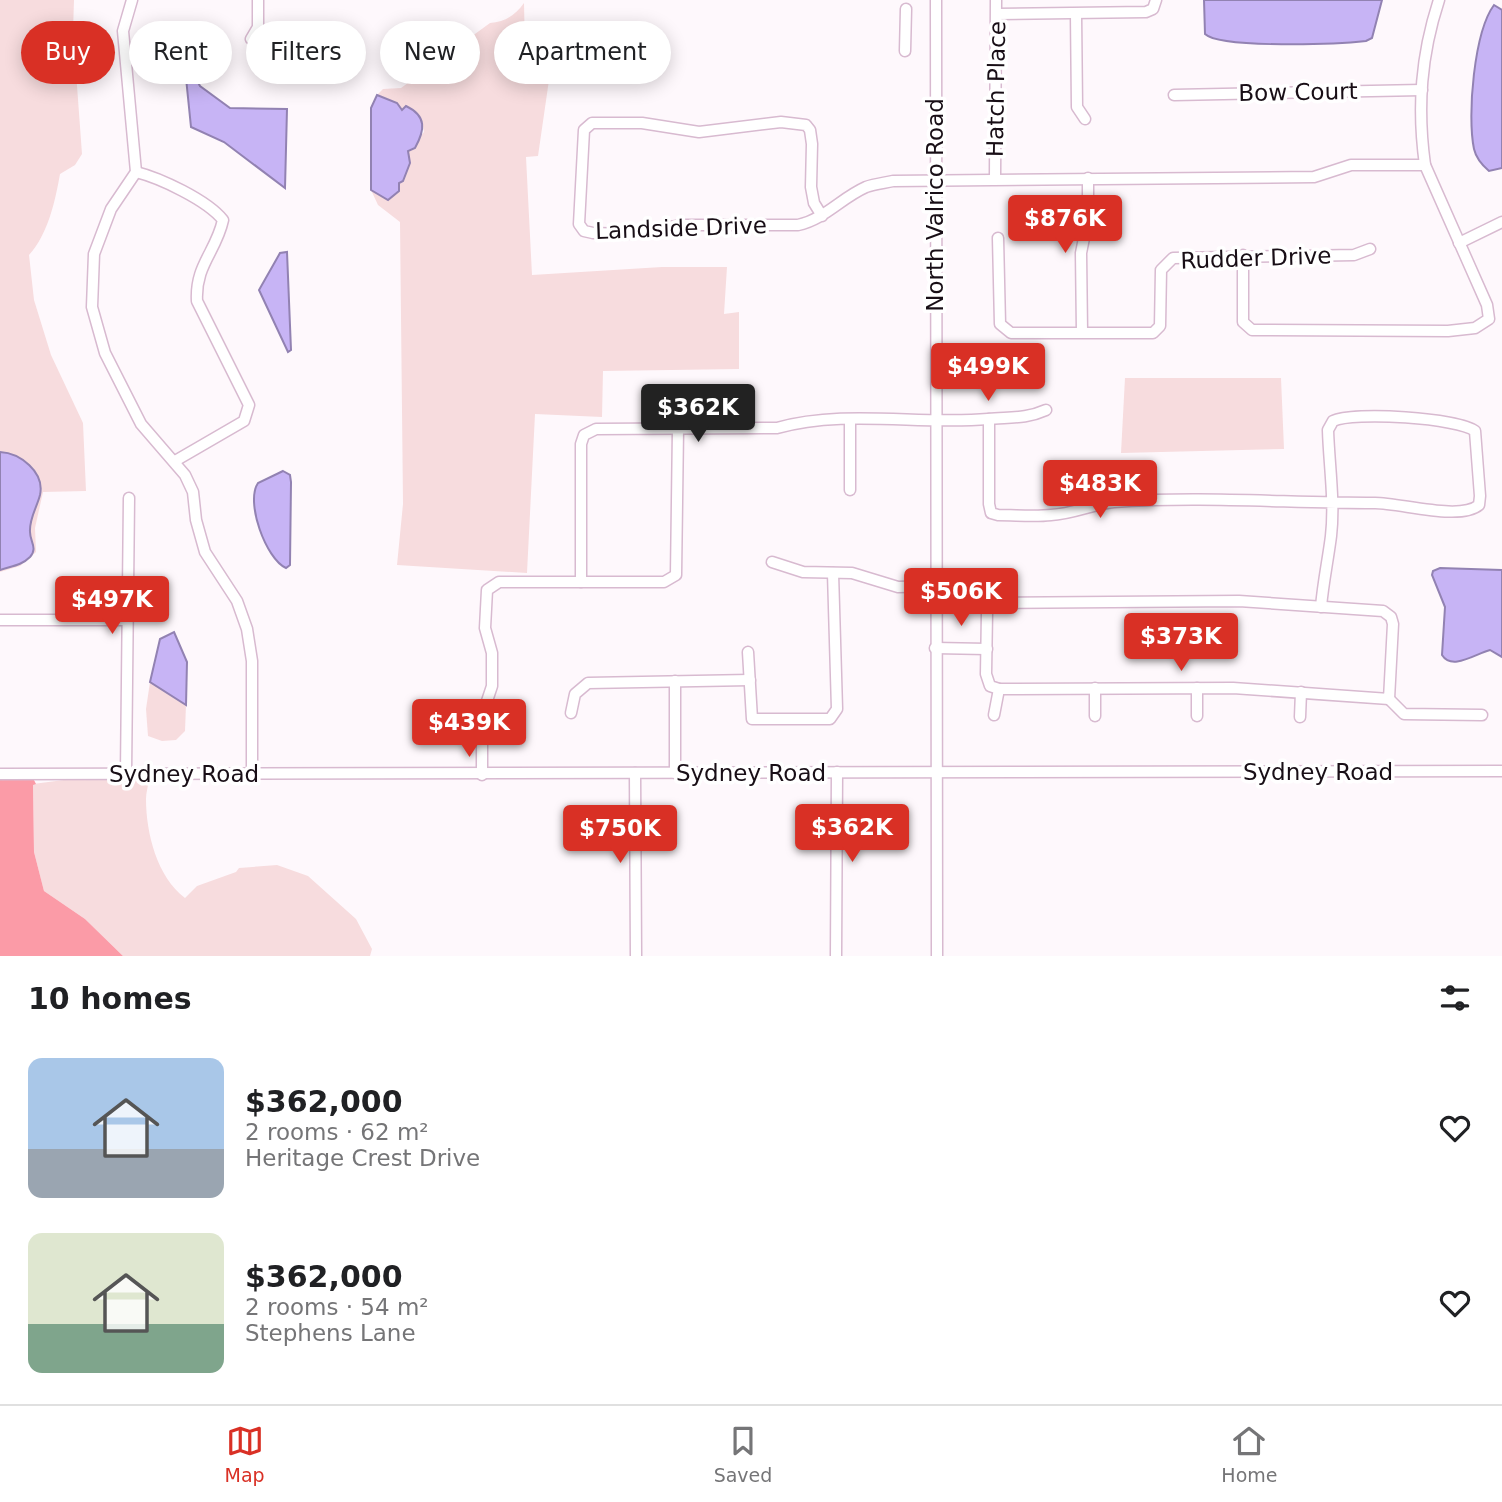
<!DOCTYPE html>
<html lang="en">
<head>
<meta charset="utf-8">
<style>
	body { margin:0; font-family:"DejaVu Sans",sans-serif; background:#f2f2f2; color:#202124; height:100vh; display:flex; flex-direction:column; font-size:26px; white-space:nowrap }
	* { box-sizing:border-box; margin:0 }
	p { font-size:23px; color:#757577 }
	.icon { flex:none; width:38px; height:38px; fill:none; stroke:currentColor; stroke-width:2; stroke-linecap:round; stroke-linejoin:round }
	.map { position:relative; height:956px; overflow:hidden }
	.drawer { display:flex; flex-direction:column; background:#fff; flex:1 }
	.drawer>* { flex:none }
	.hud { position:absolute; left:21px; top:21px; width:700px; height:63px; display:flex; gap:14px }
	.price { position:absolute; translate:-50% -60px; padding:0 16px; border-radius:7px; background:#d93025; color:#fff; font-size:23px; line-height:46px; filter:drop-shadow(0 2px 4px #0008) }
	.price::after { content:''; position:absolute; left:50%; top:42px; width:21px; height:16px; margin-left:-10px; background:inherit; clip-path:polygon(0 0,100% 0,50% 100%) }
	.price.selected { background:#222; color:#fff }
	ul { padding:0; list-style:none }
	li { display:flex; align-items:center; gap:21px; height:175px; padding:0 28px }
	li span { display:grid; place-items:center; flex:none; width:196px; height:140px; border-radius:14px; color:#555 }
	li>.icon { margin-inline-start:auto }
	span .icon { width:84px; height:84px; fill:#fffc; stroke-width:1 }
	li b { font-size:30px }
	h2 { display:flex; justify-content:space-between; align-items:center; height:84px; padding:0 28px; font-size:30px }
	.pill { padding:0 24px; border-radius:32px; background:#fff; box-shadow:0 4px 18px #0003; font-size:24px; line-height:63px }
	.pill.selected { background:#d93025; color:#fff }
	.tabs { display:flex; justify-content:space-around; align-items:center; height:98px; border-top:2px solid #e0e0e0; background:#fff; font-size:19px; color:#757577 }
	.tabs a { display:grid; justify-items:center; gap:4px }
	.tabs .selected { color:#d93025 }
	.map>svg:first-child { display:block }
	.green { fill:#f7dcde }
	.forest { fill:#fb9ba7 }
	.water { fill:#c7b4f5; stroke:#9282b2; stroke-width:2 }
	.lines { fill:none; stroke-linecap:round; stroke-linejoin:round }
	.minor-casing { stroke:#d8bad0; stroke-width:13 }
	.minor { stroke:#fff; stroke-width:10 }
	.labels { text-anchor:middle; stroke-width:7; stroke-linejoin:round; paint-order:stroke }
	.street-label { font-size:23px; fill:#180e16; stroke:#fff }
</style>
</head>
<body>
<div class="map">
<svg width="1502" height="956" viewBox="0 0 1502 956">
	<rect width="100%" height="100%" fill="#fef8fc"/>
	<!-- green -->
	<g class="green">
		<path d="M0,0H74L73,31L82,154L75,165L60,174C55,202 48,234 29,255L34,300L51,355L83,423L86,491L43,492L35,528L36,552L20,566L0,572Z"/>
		<path d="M524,3L525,51L531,69L550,73L538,156L526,157L532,275L662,267H727L724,314L739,312V369L603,371L602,417L535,414L527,573L397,565L403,504L400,222L378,205L371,190L379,195C398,183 411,176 408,151L424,132C422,118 419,112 406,106L402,110L397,103L377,95L383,89L401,88L490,23C506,22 516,14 524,3Z"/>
		<path d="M1125,378H1281L1284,449L1121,453Z"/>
		<path d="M150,682L186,705L185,731L176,740L162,741L148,736L146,709Z"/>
		<path d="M79,778H148C149,786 146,791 146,799C146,833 157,877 185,898L197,886L236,872L239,868L277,865L308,876L356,919L372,949L370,956H123L85,919L44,891L34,852L33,784Z"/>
	</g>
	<!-- forest -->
	<path class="forest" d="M0,778H33L36,784L33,785L34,852L44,891L85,919L123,956H0Z"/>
	<!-- water -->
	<g class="water">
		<path d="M1204,0H1382L1372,38L1366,41C1340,44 1221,49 1205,34Z"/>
		<path d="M1494,5L1502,10V168L1489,171C1482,165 1476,158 1474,149C1467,116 1474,32 1494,5Z"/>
		<path d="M188,63L200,86L230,108L287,109L285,188L224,142L191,127L185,68Z"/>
		<path d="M377,95L397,103L402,110L406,106C427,116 425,130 415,148L408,151L410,163L403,181L399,183V191L388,200L371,190V108Z"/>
		<path d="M287,252L291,350L288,352L259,290L280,253Z"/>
		<path d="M0,452C20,453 45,472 40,495C37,507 29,519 30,532C30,542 38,548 30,557C21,566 11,566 0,570Z"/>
		<path d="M283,471L290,475L291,482L290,565L286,568C266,559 245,502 258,483Z"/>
		<path d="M1440,568L1502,570V657L1490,650C1475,654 1452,671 1442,655L1445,607L1432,575L1433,571Z"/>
		<path d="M174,632L187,662L186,705L150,682L160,639Z"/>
	</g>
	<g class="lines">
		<defs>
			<g id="minor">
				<path d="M132,0L123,31L136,172L111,209L94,254L92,307L105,353L141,424L185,475L193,492L196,520L205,552L237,601L247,629L252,661V774"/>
				<path d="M936,0L937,956"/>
				<path d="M997,14L1146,12L1153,9L1156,0"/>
				<path d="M1076,14L1077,107L1085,119"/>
				<path d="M251,39L258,27V0"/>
				<path d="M905,51L906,9"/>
				<path d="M1174,95L1422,90"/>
				<path d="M136,172C160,178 207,200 223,220C216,252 195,265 197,301L249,405L244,421L175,461"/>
				<path d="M995,179L996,0"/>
				<path d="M822,216L814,203L811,187L812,144L810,130L806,125L781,122L699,132L642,123H592L584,130L579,224L584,231L593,233L626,234L683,225H798C825,219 841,198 866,187C874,184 884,183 893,181L1314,177L1351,165H1425"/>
				<path d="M998,238L1000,324L1011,333H1153L1160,326L1161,270L1173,258L1354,255L1370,249"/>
				<path d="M1459,243L1502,222"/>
				<path d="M1243,255V322L1252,330L1448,331L1475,328L1489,319L1487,305L1425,165C1417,107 1421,55 1439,0"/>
				<path d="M1082,332L1081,253L1088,218V178"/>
				<path d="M989,419V504L991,513L998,515C1016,515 1034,517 1051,515C1073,514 1093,504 1114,502C1201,496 1288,503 1375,503C1401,503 1460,521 1479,505L1480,496L1475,431C1459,418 1353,411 1333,421L1328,430C1329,464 1335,502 1331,536C1328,560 1323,583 1321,607"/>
				<path d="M850,490V420"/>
				<path d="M772,562L803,572L852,573L898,587L935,586"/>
				<path d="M581,582V444L584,435L596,429L777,428C844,409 919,425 988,419C1010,417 1026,419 1046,410"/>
				<path d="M1239,601L1383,611L1391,617L1393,624L1389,699L1233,688L999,689L990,686L986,674L987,612L989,606L999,603Z"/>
				<path d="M0,620H127"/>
				<path d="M935,648L987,649"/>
				<path d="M748,652L752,719H830L837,709L833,573"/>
				<path d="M1389,699L1404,714L1482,715"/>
				<path d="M571,713L575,694L588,683L750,680"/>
				<path d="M994,715L999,689"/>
				<path d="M1095,716V688"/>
				<path d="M1197,716V688"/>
				<path d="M1300,717L1301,692"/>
				<path d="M635,773L636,956"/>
				<path d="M675,773V681"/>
				<path d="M0,774L1502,771"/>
				<path d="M126,774L129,498"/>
				<path d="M482,775V716L492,686V653L485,628L487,590L499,582H664L676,575L678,429"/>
				<path d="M836,956L837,772"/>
			</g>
		</defs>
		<!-- minor casing -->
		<use href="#minor" class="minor-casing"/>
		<!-- minor -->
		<use href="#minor" class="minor"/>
	</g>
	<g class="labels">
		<!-- street labels -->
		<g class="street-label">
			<text transform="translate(996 89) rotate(-89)" y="8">Hatch Place</text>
			<text transform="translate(1298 92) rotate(-1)" y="8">Bow Court</text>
			<text transform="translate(935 205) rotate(-90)" y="8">North Valrico Road</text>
			<text transform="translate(681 228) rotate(-2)" y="8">Landside Drive</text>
			<text transform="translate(1256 258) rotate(-2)" y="8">Rudder Drive</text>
			<text x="1318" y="780">Sydney Road</text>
			<text x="751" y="781">Sydney Road</text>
			<text x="184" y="782">Sydney Road</text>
		</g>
	</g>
</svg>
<b class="price" style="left:1065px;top:255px">$876K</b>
<b class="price" style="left:988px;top:403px">$499K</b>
<b class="price selected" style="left:698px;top:444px">$362K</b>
<b class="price" style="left:1100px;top:520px">$483K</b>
<b class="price" style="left:961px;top:628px">$506K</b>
<b class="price" style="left:112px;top:636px">$497K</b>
<b class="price" style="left:1181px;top:673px">$373K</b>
<b class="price" style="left:469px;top:759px">$439K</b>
<b class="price" style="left:852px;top:864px">$362K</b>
<b class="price" style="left:620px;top:865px">$750K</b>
<div class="hud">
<a class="pill selected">Buy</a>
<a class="pill">Rent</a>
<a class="pill">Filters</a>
<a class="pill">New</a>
<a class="pill">Apartment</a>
</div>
</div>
<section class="drawer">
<h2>10 homes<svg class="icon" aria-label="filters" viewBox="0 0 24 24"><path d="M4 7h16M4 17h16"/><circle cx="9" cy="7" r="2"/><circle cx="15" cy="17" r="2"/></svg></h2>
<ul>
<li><span style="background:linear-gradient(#a9c7e8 65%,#9aa5b1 0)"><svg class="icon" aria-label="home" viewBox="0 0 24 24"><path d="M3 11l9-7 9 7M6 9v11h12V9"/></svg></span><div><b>$362,000</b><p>2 rooms · 62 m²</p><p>Heritage Crest Drive</p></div><svg class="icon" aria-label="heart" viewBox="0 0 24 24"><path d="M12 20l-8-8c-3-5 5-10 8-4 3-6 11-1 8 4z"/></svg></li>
<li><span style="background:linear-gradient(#dfe7d0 65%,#7fa58c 0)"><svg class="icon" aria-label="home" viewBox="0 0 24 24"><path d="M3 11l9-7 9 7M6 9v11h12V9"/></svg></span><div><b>$362,000</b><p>2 rooms · 54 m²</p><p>Stephens Lane</p></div><svg class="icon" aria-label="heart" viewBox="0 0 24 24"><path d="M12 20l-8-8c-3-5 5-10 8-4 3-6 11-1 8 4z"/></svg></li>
</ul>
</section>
<nav class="tabs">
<a class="selected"><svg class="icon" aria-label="map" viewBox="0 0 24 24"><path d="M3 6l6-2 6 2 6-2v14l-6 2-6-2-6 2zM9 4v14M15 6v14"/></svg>Map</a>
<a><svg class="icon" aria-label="saved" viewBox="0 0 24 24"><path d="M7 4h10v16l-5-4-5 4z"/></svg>Saved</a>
<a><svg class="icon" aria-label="home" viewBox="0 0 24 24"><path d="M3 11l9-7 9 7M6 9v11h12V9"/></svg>Home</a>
</nav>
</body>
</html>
